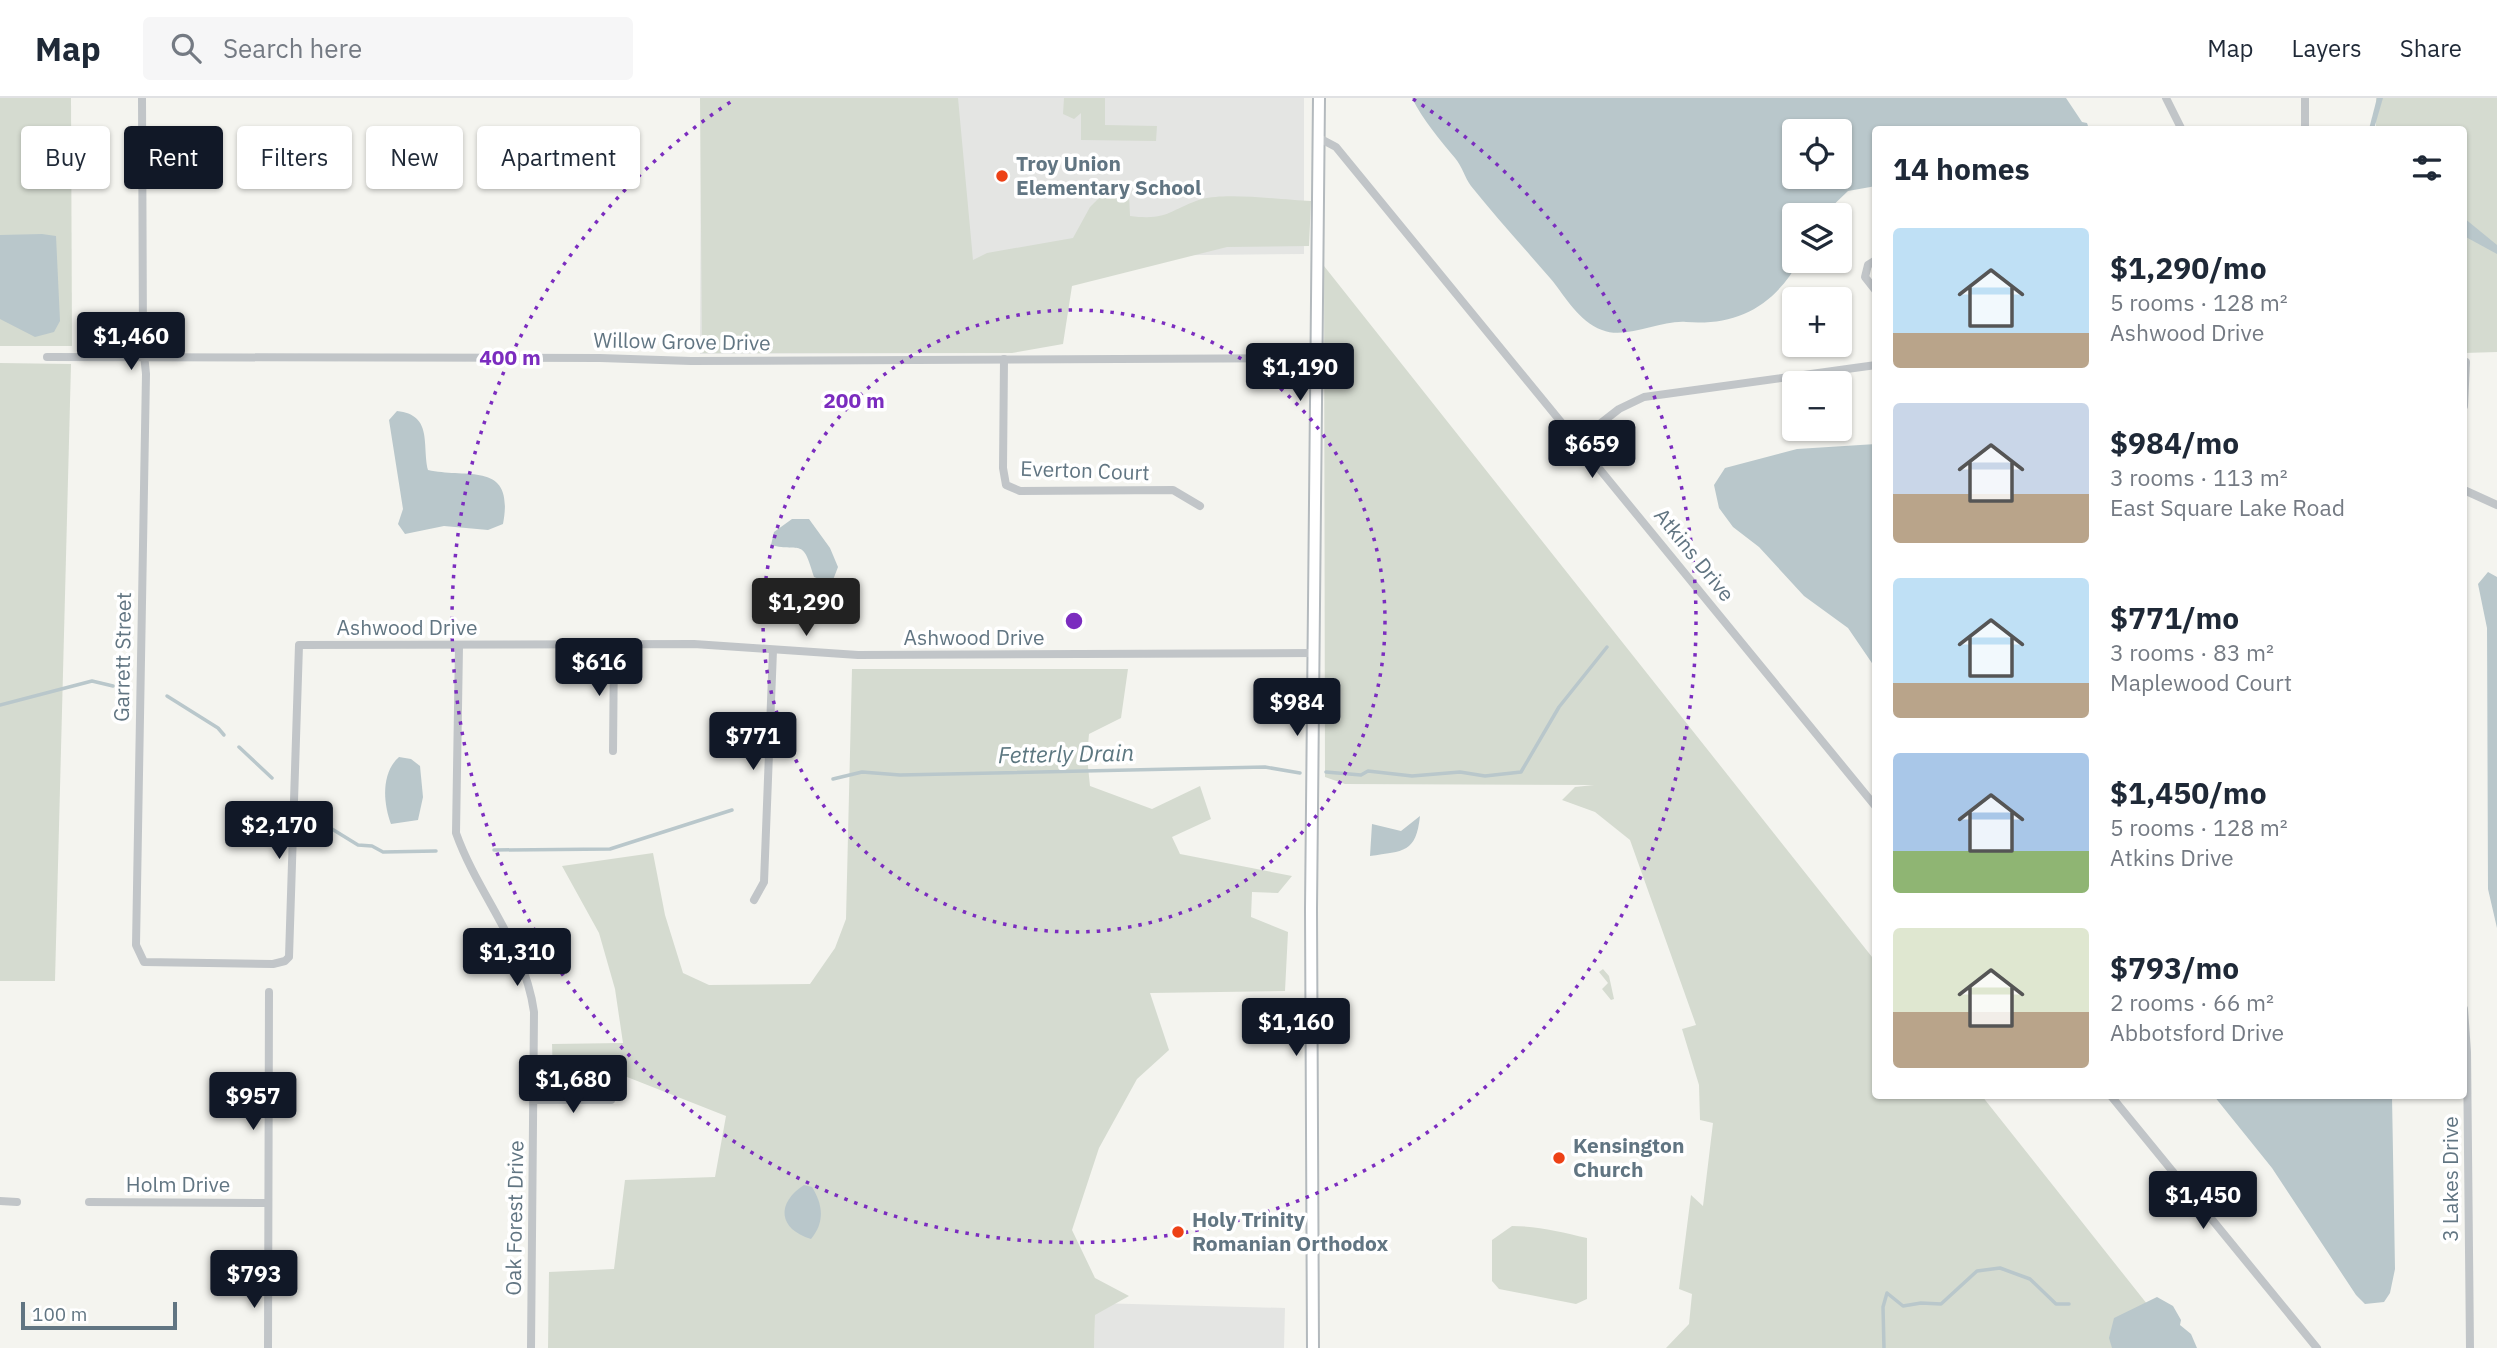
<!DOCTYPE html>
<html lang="en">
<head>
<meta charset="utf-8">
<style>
	body { margin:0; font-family:"IBM Plex Sans",sans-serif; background:#f6f6f7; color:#1f2937; height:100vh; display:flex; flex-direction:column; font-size:26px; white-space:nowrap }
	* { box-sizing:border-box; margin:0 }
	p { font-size:23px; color:#747a83 }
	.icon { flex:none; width:38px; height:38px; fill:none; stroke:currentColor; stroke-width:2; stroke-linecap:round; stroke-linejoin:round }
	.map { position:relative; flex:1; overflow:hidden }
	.panel { position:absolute; left:1872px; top:28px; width:595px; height:973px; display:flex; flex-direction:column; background:#fff; border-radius:7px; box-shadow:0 2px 5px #0004 }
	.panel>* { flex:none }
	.hud { position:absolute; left:21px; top:28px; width:665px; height:63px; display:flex; gap:14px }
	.fabs { position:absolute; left:1782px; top:21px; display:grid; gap:14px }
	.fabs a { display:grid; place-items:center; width:70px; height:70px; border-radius:7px; background:#fff; box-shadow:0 2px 5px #0004; font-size:35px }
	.scale { position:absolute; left:21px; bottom:18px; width:156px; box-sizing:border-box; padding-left:7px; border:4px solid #617582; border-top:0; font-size:19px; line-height:24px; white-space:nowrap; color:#617582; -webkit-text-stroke:5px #fff; paint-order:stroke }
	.price { position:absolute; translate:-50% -60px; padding:0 16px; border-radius:7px; background:#111827; color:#fff; font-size:23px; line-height:46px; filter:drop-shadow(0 2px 4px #0008) }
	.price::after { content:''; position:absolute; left:50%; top:42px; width:21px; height:16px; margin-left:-10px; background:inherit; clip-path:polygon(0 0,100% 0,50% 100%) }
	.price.selected { background:#222; color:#fff }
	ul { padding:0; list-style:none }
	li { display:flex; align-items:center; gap:21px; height:175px; padding:0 21px }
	li span { display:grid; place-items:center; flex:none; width:196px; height:140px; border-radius:7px; color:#555 }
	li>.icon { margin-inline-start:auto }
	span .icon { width:84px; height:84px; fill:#fffc; stroke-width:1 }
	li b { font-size:30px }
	h2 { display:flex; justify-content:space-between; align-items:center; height:84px; padding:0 21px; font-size:30px }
	.chip { padding:0 24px; border-radius:7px; background:#fff; box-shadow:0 2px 5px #0004; font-size:24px; line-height:63px }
	.chip.selected { background:#111827; color:#fff }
	header { display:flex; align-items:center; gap:42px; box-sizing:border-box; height:98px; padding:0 35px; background:#fff; border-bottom:2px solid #e0e1e3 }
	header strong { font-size:33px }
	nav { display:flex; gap:38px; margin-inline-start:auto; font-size:24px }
	.search { width:490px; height:63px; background:#f6f6f7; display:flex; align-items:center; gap:18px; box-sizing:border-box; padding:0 24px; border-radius:7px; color:#747a83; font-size:26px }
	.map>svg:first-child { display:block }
	.built { fill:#e4e5e3 }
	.green { fill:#d5dbd0 }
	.water { fill:#b9c7cb; fill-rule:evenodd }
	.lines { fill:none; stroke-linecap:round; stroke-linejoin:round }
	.stream { stroke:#b9c7cb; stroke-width:3.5 }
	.secondary-casing { stroke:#b3b9bd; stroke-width:14 }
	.street { stroke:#c1c5c8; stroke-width:8 }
	.secondary { stroke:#fff; stroke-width:10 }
	.ring { fill:none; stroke:#7b2cbf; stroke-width:3.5; stroke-dasharray:3.5 7 }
	.poi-dot { fill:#ed4116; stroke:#fff; stroke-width:2.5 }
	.labels { text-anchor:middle; stroke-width:7; stroke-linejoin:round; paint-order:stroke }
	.poi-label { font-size:21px; font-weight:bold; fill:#617582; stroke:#fff; text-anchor:start }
	.street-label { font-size:21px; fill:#617582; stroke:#fff }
	.water-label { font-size:23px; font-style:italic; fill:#5c7780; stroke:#fff }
	.centre { fill:#7b2cbf; stroke:#fff; stroke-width:3.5 }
	.ring-label { font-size:21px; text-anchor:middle; font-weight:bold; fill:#7b2cbf; stroke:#fff; stroke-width:7; stroke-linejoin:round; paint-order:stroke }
</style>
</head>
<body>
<header>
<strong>Map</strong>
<div class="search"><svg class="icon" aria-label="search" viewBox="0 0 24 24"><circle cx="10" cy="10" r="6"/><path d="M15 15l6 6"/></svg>Search here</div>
<nav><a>Map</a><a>Layers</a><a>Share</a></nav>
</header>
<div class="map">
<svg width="2497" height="1250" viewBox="0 0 2497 1250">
	<rect width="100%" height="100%" fill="#f4f4ef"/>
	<!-- built -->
	<g class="built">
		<path d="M701,0H1304V156L1012,159V255L700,256Z"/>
		<path d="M1095,1205L1285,1210L1284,1250H1094Z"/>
	</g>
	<!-- green -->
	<g class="green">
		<path d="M0,0H71L72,248H0Z"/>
		<path d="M700,0H958L973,162L987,155L1073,140L1090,109L1104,95L1129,96L1130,118C1169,123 1170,111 1202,101C1228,94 1282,102 1311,103L1309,148L1227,149L1072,188L1063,246L1012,255H702Z"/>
		<path d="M1064,0H1105V27L1157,28L1156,43L1081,42V15L1074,21L1063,16Z"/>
		<path d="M2376,0H2497V254L2464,255V32H2376Z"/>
		<path d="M1324,168L1876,864V998H1982L2182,1250H1666L1689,1226L1692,1196L1679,1191L1691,1097L1703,1108L1713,1025L1700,1022L1699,987L1682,931L1696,927L1630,742L1595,714L1562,702L1575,689L1594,687L1345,686L1325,679Z"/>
		<path d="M0,265L71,266L55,883H0Z"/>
		<path d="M852,571H1128L1121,620L1089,636L1087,659L1090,688L1152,711L1200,688L1211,721L1172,739L1180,756L1292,778L1278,795L1252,794L1251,819L1288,834L1285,893L1150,895L1169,952L1137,981L1099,1050L1072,1132L1095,1180L1129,1198L1095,1217L1094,1250H548L549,1174L614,1171L625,1082L715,1079L726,1018L622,977L553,978L552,946L623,945L615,891L599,835L562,768L653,755L665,817L683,875L709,887L810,886L835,850L846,821Z"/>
		<path d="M1603,871L1609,878L1614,901L1611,902L1602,891L1608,885L1599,874Z"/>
		<path d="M1512,1128C1539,1128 1561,1134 1587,1140V1201L1576,1206L1499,1191L1492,1183V1142Z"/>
	</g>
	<!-- water -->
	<g class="water">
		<path d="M1412,0H2066L2082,24L2087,25L2089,31L1876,32V88L1848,93L1823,117H1794V163H1799C1774,208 1737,228 1686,224C1660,222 1626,242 1602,232C1578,223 1566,199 1550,180C1523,149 1496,119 1471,88C1465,80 1462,68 1455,60C1440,42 1423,22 1412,0ZM1794,33H1839V79H1794Z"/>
		<path d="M2377,0H2383L2374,31H2369Z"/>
		<path d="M2464,120L2497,147V156L2464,138Z"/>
		<path d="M42,136L56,138L60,223L54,234L35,239L0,221V137Z"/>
		<path d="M397,313C433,317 422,346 428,372C468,381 515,362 503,426L488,432L444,428L405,436L398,426L403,411L389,322Z"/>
		<path d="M1876,346V571L1848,530L1804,498L1759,449L1733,429L1719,410L1714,387L1725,370L1797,351Z"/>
		<path d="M792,421H809L830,450L838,469L833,482L826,484L814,479C802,438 802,455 771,447L774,434Z"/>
		<path d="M2488,474L2497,479V830L2488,791L2487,530L2478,486Z"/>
		<path d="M399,659L411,661L420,668L423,699L418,722L391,726C383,705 381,675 399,659Z"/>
		<path d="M1420,718C1416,755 1404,753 1370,758L1372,726L1401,733Z"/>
		<path d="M2214,998H2392L2395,1171L2390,1195L2384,1204L2365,1206L2356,1197L2272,1070Z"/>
		<path d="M804,1087L812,1089C823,1107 825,1124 811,1141C778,1131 776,1105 804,1087Z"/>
		<path d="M2157,1199L2173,1208L2181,1222L2180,1227L2191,1236L2197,1250H2112L2109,1240L2114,1220Z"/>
	</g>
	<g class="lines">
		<!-- stream -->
		<g class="stream">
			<path d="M167,598L218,630L224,637"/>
			<path d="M0,607L92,583L113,588"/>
			<path d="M239,649L272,680"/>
			<path d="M1326,674L1361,677L1368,673L1412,678L1460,674L1485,678L1521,674L1559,609L1607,549"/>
			<path d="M833,681L862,674L900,677L1265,669L1300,675"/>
			<path d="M319,723L358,747L372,748L383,754L436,753"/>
			<path d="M494,752L610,751L732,712"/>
			<path d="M1884,1250L1883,1209L1887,1195L1903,1208L1921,1205L1941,1206L1977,1173L2000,1170L2030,1181L2056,1206H2069"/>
		</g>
		<defs>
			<path id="secondary" d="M1313,1250L1311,811L1319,0"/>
		</defs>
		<!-- secondary casing -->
		<use href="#secondary" class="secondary-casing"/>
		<!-- street -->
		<g class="street">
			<path d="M142,0L143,246L146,276L136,847L144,864L273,866L285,863L289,859L299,547L694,546L858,557L1314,555"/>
			<path d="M2166,0L2182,32"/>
			<path d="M2305,0V32"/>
			<path d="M1319,40L1336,49L1876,709"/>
			<path d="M1876,162L1868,167L1865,179L1876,193"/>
			<path d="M47,259L600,260L691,263L1317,260"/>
			<path d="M1004,261L1003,370L1006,387L1020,393L1173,392L1200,408"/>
			<path d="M2464,308L2466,264"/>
			<path d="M1578,343L1619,311L1644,299L1876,267"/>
			<path d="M2464,392L2497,407"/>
			<path d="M459,548L456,735C478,797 525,847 534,914L531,1250"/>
			<path d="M613,653L614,547"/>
			<path d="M754,802L764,784L773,552"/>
			<path d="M2464,911L2467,954L2470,1250"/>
			<path d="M2111,998L2317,1250"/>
			<path d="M534,1002H611"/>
			<path d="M0,1103L17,1104"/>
			<path d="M89,1104L268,1105"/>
			<path d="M268,1250L269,894"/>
		</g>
		<!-- secondary -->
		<use href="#secondary" class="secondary"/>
	</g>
	<!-- distance rings -->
	<g class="ring">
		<circle cx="1074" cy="523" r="311"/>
		<path d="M1413 1A622 622 0 1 1 735 1"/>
	</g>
	<!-- markers -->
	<g class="poi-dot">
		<circle cx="1002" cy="78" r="7"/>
		<circle cx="1559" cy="1060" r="7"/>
		<circle cx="1178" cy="1134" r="7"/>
	</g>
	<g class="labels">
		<!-- poi labels -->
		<g class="poi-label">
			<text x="1016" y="73">Troy Union<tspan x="1016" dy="24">Elementary School</tspan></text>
			<text x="1573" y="1055">Kensington<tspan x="1573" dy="24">Church</tspan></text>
			<text x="1192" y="1129">Holy Trinity<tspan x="1192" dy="24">Romanian Orthodox</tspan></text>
		</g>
		<!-- street labels -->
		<g class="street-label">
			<text transform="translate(682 244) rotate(1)" y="7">Willow Grove Drive</text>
			<text transform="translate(1085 373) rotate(2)" y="7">Everton Court</text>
			<text transform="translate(1694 457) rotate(51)" y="7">Atkins Drive</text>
			<text x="407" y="537">Ashwood Drive</text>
			<text x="974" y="547">Ashwood Drive</text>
			<text transform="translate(123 559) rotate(-89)" y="7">Garrett Street</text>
			<text transform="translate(2451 1081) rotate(-90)" y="7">3 Lakes Drive</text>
			<text x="178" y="1094">Holm Drive</text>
			<text transform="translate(515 1120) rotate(-89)" y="7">Oak Forest Drive</text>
		</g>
		<!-- water labels -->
		<g class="water-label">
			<text transform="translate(1066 656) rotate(-1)" y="8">Fetterly Drain</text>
		</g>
	</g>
	<circle cx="1074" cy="523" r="10" class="centre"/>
	<g class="ring-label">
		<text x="510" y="267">400 m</text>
		<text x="854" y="310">200 m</text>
	</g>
</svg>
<div class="fabs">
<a><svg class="icon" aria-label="locate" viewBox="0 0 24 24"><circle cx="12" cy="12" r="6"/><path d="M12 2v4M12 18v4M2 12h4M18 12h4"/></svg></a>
<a><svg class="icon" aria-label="layers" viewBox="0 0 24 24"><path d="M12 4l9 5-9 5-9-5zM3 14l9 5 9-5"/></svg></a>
<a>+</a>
<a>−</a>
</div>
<div class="scale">100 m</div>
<b class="price" style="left:131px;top:274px">$1,460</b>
<b class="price" style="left:1300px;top:305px">$1,190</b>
<b class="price" style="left:1592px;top:382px">$659</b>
<b class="price selected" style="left:806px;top:540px">$1,290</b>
<b class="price" style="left:599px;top:600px">$616</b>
<b class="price" style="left:1297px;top:640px">$984</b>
<b class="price" style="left:753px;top:674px">$771</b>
<b class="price" style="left:279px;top:763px">$2,170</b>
<b class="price" style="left:517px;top:890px">$1,310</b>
<b class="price" style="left:1296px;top:960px">$1,160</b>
<b class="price" style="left:573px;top:1017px">$1,680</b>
<b class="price" style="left:253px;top:1034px">$957</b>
<b class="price" style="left:2203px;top:1133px">$1,450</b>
<b class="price" style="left:254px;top:1212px">$793</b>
<div class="hud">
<a class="chip">Buy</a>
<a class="chip selected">Rent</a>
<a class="chip">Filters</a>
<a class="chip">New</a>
<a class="chip">Apartment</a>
</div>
<section class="panel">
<h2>14 homes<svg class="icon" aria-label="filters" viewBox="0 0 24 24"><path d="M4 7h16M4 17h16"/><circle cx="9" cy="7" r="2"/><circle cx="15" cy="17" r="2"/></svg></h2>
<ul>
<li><span style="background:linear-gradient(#bfe0f5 75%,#b9a48a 0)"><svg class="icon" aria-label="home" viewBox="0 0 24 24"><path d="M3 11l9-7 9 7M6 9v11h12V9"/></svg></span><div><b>$1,290/mo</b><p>5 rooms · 128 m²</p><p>Ashwood Drive</p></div></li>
<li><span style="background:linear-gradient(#c9d6e8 65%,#b9a48a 0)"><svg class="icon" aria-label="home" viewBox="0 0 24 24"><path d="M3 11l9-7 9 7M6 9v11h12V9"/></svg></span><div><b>$984/mo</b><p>3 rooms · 113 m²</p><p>East Square Lake Road</p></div></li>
<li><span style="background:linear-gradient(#bfe0f5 75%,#b9a48a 0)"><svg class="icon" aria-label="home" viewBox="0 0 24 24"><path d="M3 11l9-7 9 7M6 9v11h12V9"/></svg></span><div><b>$771/mo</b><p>3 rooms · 83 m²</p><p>Maplewood Court</p></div></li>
<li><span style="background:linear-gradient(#a9c7e8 70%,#8fb573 0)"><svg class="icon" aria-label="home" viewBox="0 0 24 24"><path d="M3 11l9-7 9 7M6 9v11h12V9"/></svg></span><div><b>$1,450/mo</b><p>5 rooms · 128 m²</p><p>Atkins Drive</p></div></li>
<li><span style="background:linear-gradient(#dfe7d0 60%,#b9a48a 0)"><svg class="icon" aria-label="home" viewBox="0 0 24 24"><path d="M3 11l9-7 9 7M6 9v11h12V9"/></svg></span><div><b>$793/mo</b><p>2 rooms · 66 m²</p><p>Abbotsford Drive</p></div></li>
</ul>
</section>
</div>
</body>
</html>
